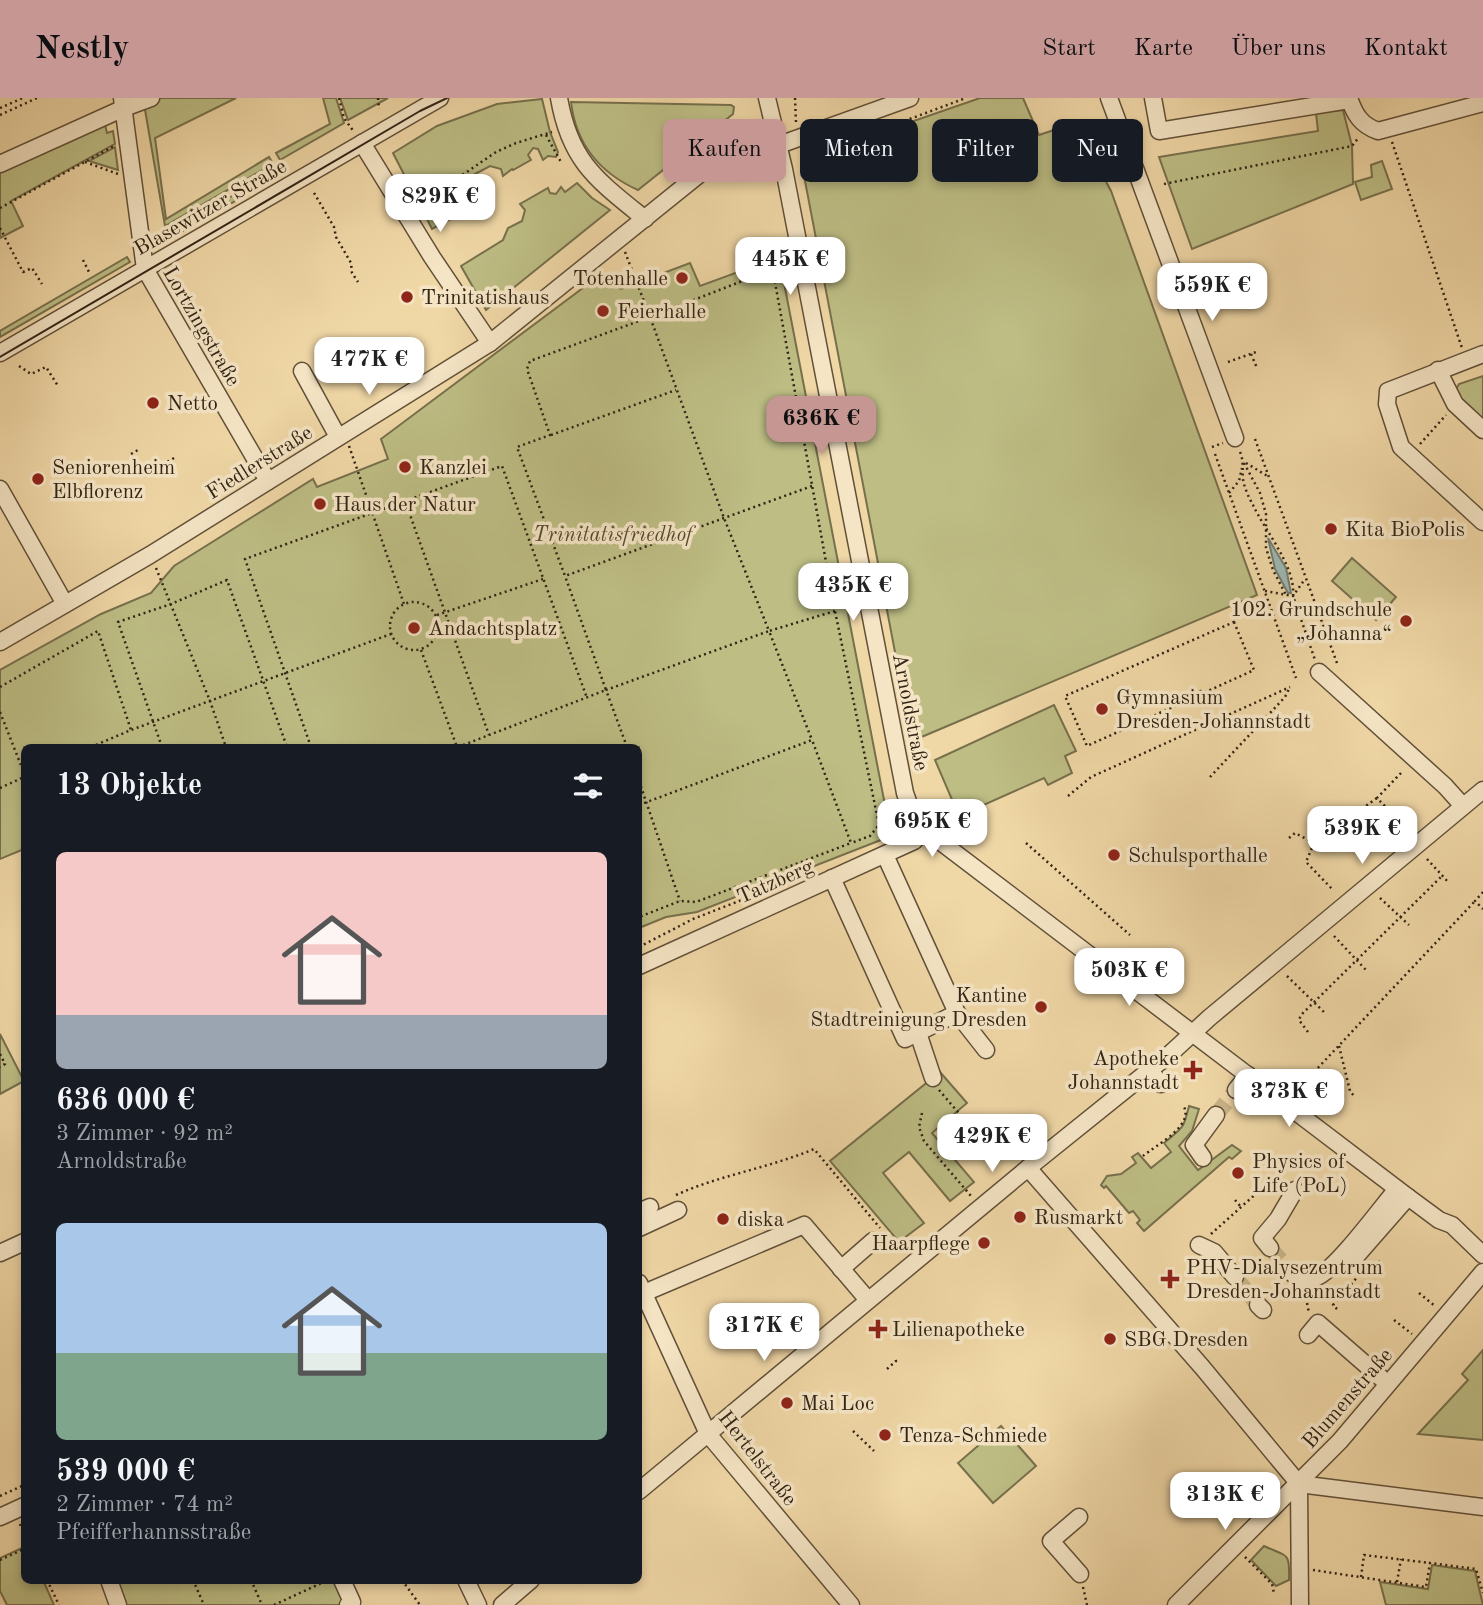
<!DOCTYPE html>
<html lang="de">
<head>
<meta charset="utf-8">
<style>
	body { margin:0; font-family:"Old Standard TT",serif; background:#20242c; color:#f1f3f6; height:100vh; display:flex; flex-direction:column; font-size:26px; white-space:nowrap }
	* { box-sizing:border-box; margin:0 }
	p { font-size:23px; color:#9ea1a6 }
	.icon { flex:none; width:38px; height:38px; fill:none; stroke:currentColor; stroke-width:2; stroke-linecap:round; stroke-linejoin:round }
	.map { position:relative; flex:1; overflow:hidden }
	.side { position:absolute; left:21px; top:646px; width:621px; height:840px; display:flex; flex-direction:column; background:#171b24; border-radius:10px; box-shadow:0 4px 10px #0003 }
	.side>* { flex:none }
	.banner { position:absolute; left:663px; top:21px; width:665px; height:63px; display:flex; gap:14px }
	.price { position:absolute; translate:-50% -60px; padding:0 16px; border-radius:14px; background:#fff; color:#222; font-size:23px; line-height:46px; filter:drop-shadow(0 2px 4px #0008) }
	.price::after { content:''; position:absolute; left:50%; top:42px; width:21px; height:16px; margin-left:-10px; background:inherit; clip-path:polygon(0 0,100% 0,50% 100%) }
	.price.on { background:#c59692; color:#111 }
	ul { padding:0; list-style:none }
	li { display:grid; align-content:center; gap:14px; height:371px; padding:0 35px }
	li span { display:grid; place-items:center; height:217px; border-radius:10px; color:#555 }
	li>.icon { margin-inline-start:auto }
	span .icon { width:126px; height:126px; fill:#fffc; stroke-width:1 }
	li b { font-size:30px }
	h2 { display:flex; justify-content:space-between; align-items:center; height:84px; padding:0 35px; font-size:30px }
	.pill { padding:0 24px; border-radius:10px; background:#171b24; box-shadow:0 4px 10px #0003; font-size:24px; line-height:63px }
	.pill.on { background:#c59692; color:#111 }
	header { display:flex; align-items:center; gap:42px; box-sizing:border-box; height:98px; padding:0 35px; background:#c59692; color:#111 }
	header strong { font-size:33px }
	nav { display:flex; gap:38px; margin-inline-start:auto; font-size:24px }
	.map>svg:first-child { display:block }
	.green { fill:#bdbd84; stroke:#77704c; stroke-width:2 }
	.water { fill:#9eb7b2; stroke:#727c73; stroke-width:2 }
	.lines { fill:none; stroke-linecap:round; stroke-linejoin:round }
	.minor-tunnel { stroke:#cab389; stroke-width:16; stroke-dasharray:16 8; stroke-linecap:butt }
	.minor-casing { stroke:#615039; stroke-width:19 }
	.path { stroke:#312315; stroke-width:2.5; stroke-dasharray:2 3.5; stroke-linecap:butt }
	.minor { stroke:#f5e5c5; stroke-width:16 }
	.tram { stroke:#312315; stroke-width:2 }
	.poi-dot { fill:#8f2418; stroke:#f5e5c5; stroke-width:2.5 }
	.labels { text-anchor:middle; stroke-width:7; stroke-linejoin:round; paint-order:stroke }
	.street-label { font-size:21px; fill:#312315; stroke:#f5e5c5 }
	.poi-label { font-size:21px; fill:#312315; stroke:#f5e5c5; text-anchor:start }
	.park-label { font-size:21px; font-style:italic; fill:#544a31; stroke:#f5e5c5 }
</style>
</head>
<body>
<header>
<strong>Nestly</strong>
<nav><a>Start</a><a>Karte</a><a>Über uns</a><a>Kontakt</a></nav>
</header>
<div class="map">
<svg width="1483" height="1507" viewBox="0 0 1483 1507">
	<rect width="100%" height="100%" fill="#f0d7a6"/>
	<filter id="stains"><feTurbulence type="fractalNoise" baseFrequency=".00286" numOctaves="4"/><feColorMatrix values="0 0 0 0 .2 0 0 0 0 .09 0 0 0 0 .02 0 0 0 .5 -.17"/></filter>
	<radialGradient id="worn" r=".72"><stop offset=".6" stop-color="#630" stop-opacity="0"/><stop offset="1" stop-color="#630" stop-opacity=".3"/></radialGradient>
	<!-- green -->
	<g class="green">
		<path d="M161,0H236L155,40L166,121L269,59L273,66L165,128L144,6Z"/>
		<path d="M323,0H336L344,25L280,62L276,55L330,26Z"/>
		<path d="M340,0H388L348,22Z"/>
		<path d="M980,0H1023L1039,37L1075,25L1111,93L1257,497L912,643L801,62Z"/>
		<path d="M542,1L550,34L558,54L556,59L548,58L543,62L538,51L533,50L528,57L531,62L513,72L512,71L503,78L501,71L490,68L475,76L472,88L475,90L466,94V99L460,98L453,102L451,108L455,114L460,116L432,131L393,55L437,28L497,6Z"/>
		<path d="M571,4L731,7L734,9L733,16L638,92C600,75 576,46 571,4Z"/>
		<path d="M1343,12L1352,48L1353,86L1192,151L1159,59L1318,33L1316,15Z"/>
		<path d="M104,22L107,35L113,33L115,46L11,103L23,128L0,140V67Z"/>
		<path d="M115,49L118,72L89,63Z"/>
		<path d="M1382,63L1392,91L1361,102L1355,84L1372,79L1371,67Z"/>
		<path d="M277,72V79L171,140L168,135Z"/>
		<path d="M577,85L592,100L610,112L486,212L461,168L503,142L508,130L522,123L525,112L520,106L548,90L550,95L556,96L561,89L565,94Z"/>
		<path d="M127,159L130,164L0,239V233Z"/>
		<path d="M779,159L891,738L697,814L666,819L639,830V649H24V751L0,761V572L101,516L151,495L174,468L313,381L317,389L388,361L381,341L599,178L621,191L690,165L700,188Z"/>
		<path d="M1483,278V328L1463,309L1456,291L1459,286Z"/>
		<path d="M1352,460L1396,499L1376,522L1332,483Z"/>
		<path d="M1054,607L1076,653L1065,658L1072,675L1048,687L1044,680L959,718L935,662Z"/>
		<path d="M0,936L24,983L0,996Z"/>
		<path d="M940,974L967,1005L932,1035L974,1084L950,1103L909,1054L883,1075L924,1125L899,1144L830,1063Z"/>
		<path d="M1189,1008L1199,1011L1192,1033L1179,1048L1198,1072L1232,1047L1241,1053L1232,1061L1229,1059L1144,1133L1137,1125L1140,1122L1133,1113L1129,1115L1106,1088L1104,1090L1101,1087L1107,1078L1121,1076L1136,1065L1132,1059L1138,1055L1151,1070L1171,1054L1164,1045C1184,1028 1183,1032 1189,1008Z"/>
		<path d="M1483,1252V1342L1418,1336L1468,1282L1462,1276Z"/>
		<path d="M1001,1328L1036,1368L993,1405L958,1365Z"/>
		<path d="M1264,1448C1288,1459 1290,1454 1289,1482L1276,1488L1251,1462Z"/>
		<path d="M24,1449V1482H43L54,1507H7L0,1493V1460Z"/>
		<path d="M1432,1467L1475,1473L1483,1507H1386L1380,1484L1428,1491Z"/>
		<path d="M113,1482H336L345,1501L339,1507H124Z"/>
	</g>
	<!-- water -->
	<path class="water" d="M1268,440L1286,470L1291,495H1288L1275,471Z"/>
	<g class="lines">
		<!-- minor-tunnel -->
		<g class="minor-tunnel">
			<path d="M1216,1017L1236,992"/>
			<path d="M1270,1150L1293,1176"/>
			<path d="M1235,1179L1258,1207"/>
		</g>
		<defs>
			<g id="minor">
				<path d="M122,0L145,171L268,383"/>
				<path d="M559,0C570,64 597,82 645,121"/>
				<path d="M767,0L784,71L905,695L912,715L925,732L1408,1099L1439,1122L1452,1127L1483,1157"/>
				<path d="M1109,0L1235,340"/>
				<path d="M1153,0L1159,33L1349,2"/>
				<path d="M1349,0C1355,17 1361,27 1378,33L1483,5"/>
				<path d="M362,45L432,159L490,245"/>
				<path d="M779,47L910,0"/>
				<path d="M0,66L124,10L151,0"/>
				<path d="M0,255L440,0"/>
				<path d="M1483,256L1388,293L1387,306L1401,349L1483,424"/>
				<path d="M1438,272L1455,306L1483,332"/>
				<path d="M302,273L338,339"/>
				<path d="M0,391L65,506"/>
				<path d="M0,544L150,457L490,245L717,62L775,30"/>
				<path d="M1319,574L1445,688L1463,708"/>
				<path d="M885,757L957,915L986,952"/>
				<path d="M832,780L905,941L957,915"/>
				<path d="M639,868L914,743L925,732"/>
				<path d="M918,935L933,980"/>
				<path d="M1149,972L1161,986"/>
				<path d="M1236,992L1248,977"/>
				<path d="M1203,1060L1194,1047L1216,1017"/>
				<path d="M1028,1070L1202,1269L1299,1386"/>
				<path d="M639,1114L650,1109"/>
				<path d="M639,1130L678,1112"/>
				<path d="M1199,1147L1214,1154L1235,1179"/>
				<path d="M1270,1150L1262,1140L1278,1121L1295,1092"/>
				<path d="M0,1155L24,1144"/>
				<path d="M1352,1163L1408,1099"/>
				<path d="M841,1171L873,1143"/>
				<path d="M1293,1176C1300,1182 1310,1183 1319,1178C1340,1166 1379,1112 1397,1091"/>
				<path d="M639,1185L708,1336L851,1507"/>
				<path d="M644,1195L804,1127L868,1202"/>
				<path d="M1258,1207L1263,1212"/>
				<path d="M1308,1237L1318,1225L1388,1286"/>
				<path d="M1299,1386L1483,1409"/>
				<path d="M1299,1386L1300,1507"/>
				<path d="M639,1393L1028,1070L1171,955L1209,920L1483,692"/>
				<path d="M0,1419L24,1408"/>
				<path d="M1079,1419L1051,1443L1080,1476"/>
				<path d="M109,1482L118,1507"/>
				<path d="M342,1482L352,1504L348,1507"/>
				<path d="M466,1482L478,1507"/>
				<path d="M502,1507L531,1482"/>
				<path d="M1176,1507L1340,1343L1483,1174"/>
			</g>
		</defs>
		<!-- minor casing -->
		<use href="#minor" class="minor-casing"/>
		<!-- path -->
		<g class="path">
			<path d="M339,0L344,20L354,34"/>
			<path d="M378,0L379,11"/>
			<path d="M795,0L796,25"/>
			<path d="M0,10L23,0"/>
			<path d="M0,17L37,0"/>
			<path d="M546,37L561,64"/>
			<path d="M1392,44L1462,250"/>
			<path d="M803,52L804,56L872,35L966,0"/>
			<path d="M85,64L118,76"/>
			<path d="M458,80L496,54L516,45L552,34"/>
			<path d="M1164,86L1352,48L1359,39"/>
			<path d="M409,94L424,98L458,80L470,91"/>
			<path d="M314,95L334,129L336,139L351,165L352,175L358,184"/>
			<path d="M0,110L114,48"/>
			<path d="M419,111L424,98"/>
			<path d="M0,130L23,174L32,170L42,186"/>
			<path d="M625,154L650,219L530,263L527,271L550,337L517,349L565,478L812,388"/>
			<path d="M83,162L90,176"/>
			<path d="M1251,256L1257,270"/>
			<path d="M1228,264L1256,254"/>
			<path d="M19,268L31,276L46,269L58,288"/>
			<path d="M551,337L676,292"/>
			<path d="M1255,341L1337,565L1335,566"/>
			<path d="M1420,346L1446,317"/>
			<path d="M349,348L404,506"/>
			<path d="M1212,349L1223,345"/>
			<path d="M1240,354C1244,363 1242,371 1243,381C1244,389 1249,400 1253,407C1265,433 1296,469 1293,498L1315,562"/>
			<path d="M131,356L138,352"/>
			<path d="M1215,356L1296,580"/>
			<path d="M1244,365L1260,395L1266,416V450L1273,472L1286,497"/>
			<path d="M1246,365L1269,379"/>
			<path d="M144,378L174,360"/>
			<path d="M1229,395L1239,383L1242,370"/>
			<path d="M405,403L489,637"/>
			<path d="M156,470L210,603L226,649"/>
			<path d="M1265,493L1293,498L1305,481"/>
			<circle cx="414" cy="528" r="24"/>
			<path d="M835,513L769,533L724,420L650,219L768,173L774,179L835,513L879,727L870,738L851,745"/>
			<path d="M437,517L543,481"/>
			<path d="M1234,524L1254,572L1087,648L1065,598Z"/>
			<path d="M421,552L457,649"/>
			<path d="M0,589L98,533L131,632"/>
			<path d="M1200,592L1213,623"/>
			<path d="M0,614L24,675"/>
			<path d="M91,649L131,632L391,536"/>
			<path d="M162,649L118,524L171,506L227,482L287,649"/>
			<path d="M311,649L245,461L502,368L587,600"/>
			<path d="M458,649L606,592L565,478"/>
			<path d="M627,649L606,592L769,533L812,642"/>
			<path d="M1401,675L1377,700L1407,731"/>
			<path d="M1210,679L1285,599L1290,589"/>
			<path d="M639,683L680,803"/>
			<path d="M0,690L24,679"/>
			<path d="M1068,698L1091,679L1290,589"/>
			<path d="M639,707L812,642L851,745L696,804L680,803L639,819"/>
			<path d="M1289,740L1295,735L1314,745L1377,700"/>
			<path d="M1026,745L1130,837"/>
			<path d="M1314,745L1306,764L1333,792"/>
			<path d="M1427,761L1449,785"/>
			<path d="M1483,794L1475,803L1483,811"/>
			<path d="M1380,800L1409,827"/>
			<path d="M1334,838L1366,872"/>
			<path d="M639,849L693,821L752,798"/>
			<path d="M1287,878L1325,915"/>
			<path d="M1308,934L1299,922L1301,917L1443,777"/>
			<path d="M1339,948L1350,993L1354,998"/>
			<path d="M0,956L5,966L0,969"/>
			<path d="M1299,990L1475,803"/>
			<path d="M939,992L980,1040"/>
			<path d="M922,1015L919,1029L924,1043L971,1098"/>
			<path d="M1143,1058C1156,1047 1196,1027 1183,1007"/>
			<path d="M676,1097C720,1077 769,1070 814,1051L880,1130"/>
			<path d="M1235,1102L1241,1109"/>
			<path d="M1211,1136L1269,1084"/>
			<path d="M888,1140L902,1157"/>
			<path d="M1379,1164L1380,1163"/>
			<path d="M1271,1195L1275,1201"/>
			<path d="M1419,1195L1435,1208"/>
			<path d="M1301,1197L1306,1200L1309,1215"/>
			<path d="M1337,1211L1333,1207L1360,1176"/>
			<path d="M1394,1222L1412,1236"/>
			<path d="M887,1271L896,1263L894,1260"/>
			<path d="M853,1333L874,1353"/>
			<path d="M0,1398L24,1387"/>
			<path d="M20,1426L24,1436"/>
			<path d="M1245,1459L1272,1486L1274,1495"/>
			<path d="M0,1462L24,1451"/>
			<path d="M1313,1472L1426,1489L1430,1465L1476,1471L1483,1495"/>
			<path d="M1361,1479L1364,1457L1430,1465"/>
			<path d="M47,1482L59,1507"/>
			<path d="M193,1482L204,1507"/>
			<path d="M251,1482L262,1507"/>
			<path d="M402,1482L420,1507"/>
			<path d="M1397,1484L1401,1461"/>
			<path d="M1083,1489L1087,1507"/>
			<path d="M274,1507L328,1482"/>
		</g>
		<!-- minor -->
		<use href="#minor" class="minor"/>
		<!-- tram -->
		<path class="tram" d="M0,259L420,13L447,0"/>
	</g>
	<!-- markers -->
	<g class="poi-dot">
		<circle cx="682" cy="180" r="7"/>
		<circle cx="407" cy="199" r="7"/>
		<circle cx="603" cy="213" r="7"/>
		<circle cx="153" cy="305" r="7"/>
		<circle cx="405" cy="369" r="7"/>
		<circle cx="38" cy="381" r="7"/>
		<circle cx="320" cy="406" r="7"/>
		<circle cx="1331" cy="431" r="7"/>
		<circle cx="1406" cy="523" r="7"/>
		<circle cx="414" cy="530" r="7"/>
		<circle cx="1102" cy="611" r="7"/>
		<circle cx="1114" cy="757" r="7"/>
		<circle cx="1041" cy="909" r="7"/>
		<path d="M1189.5 961.5h7v7h7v7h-7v7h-7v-7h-7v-7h7z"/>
		<circle cx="1238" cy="1075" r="7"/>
		<circle cx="1020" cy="1119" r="7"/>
		<circle cx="723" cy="1121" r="7"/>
		<circle cx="984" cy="1145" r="7"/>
		<path d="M1166.5 1170.5h7v7h7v7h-7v7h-7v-7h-7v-7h7z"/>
		<path d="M874.5 1220.5h7v7h7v7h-7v7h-7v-7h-7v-7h7z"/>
		<circle cx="1110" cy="1241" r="7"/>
		<circle cx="787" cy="1305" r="7"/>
		<circle cx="885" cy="1337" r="7"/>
	</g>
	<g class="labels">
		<!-- street labels -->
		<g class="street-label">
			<text transform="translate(210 109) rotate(-30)" y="7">Blasewitzer Straße</text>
			<text transform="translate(202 228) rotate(60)" y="7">Lortzingstraße</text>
			<text transform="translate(259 364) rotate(-32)" y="7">Fiedlerstraße</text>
			<text transform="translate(911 614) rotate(79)" y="7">Arnoldstraße</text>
			<text transform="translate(775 783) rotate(-24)" y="7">Tatzberg</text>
			<text transform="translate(1347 1300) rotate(-49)" y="7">Blumenstraße</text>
			<text transform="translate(758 1360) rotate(52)" y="7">Hertelstraße</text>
		</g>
		<!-- poi labels -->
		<g class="poi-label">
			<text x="668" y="187" text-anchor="end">Totenhalle</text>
			<text x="421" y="206">Trinitatishaus</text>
			<text x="617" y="220">Feierhalle</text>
			<text x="167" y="312">Netto</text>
			<text x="52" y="376">Seniorenheim<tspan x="52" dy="24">Elbflorenz</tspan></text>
			<text x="419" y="376">Kanzlei</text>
			<text x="334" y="413">Haus der Natur</text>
			<text x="1345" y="438">Kita BioPolis</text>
			<text x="1392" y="518" text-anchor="end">102. Grundschule<tspan x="1392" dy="24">„Johanna“</tspan></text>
			<text x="428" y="537">Andachtsplatz</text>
			<text x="1116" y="606">Gymnasium<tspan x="1116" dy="24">Dresden-Johannstadt</tspan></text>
			<text x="1128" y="764">Schulsporthalle</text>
			<text x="1027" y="904" text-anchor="end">Kantine<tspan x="1027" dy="24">Stadtreinigung Dresden</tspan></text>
			<text x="1179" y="967" text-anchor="end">Apotheke<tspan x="1179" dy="24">Johannstadt</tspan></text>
			<text x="1252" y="1070">Physics of<tspan x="1252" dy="24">Life (PoL)</tspan></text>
			<text x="1034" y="1126">Rusmarkt</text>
			<text x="737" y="1128">diska</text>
			<text x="970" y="1152" text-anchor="end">Haarpflege</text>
			<text x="1186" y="1176">PHV-Dialysezentrum<tspan x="1186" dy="24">Dresden-Johannstadt</tspan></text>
			<text x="892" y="1238">Lilienapotheke</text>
			<text x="1124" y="1248">SBG Dresden</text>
			<text x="801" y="1312">Mai Loc</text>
			<text x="899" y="1344">Tenza-Schmiede</text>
		</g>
		<!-- park labels -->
		<g class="park-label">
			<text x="613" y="443">Trinitatisfriedhof</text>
		</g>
	</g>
	<rect width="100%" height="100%" filter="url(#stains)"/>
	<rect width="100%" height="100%" fill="url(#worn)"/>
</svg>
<b class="price" style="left:440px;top:136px">829K €</b>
<b class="price" style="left:790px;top:199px">445K €</b>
<b class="price" style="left:1212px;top:225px">559K €</b>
<b class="price" style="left:369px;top:299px">477K €</b>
<b class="price on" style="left:821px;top:358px">636K €</b>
<b class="price" style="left:853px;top:525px">435K €</b>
<b class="price" style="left:932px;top:761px">695K €</b>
<b class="price" style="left:1362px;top:768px">539K €</b>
<b class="price" style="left:1129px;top:910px">503K €</b>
<b class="price" style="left:1289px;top:1031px">373K €</b>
<b class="price" style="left:992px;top:1076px">429K €</b>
<b class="price" style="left:764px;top:1265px">317K €</b>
<b class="price" style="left:1225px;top:1434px">313K €</b>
<div class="banner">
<a class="pill on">Kaufen</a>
<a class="pill">Mieten</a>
<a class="pill">Filter</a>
<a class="pill">Neu</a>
</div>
<section class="side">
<h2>13 Objekte<svg class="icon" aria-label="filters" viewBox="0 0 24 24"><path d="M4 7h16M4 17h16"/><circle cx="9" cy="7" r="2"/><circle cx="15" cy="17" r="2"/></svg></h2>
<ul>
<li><span style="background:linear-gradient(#f6c9c9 75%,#9aa5b1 0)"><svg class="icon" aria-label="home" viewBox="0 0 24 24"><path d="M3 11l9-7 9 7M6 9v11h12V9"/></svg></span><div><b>636 000 €</b><p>3 Zimmer · 92 m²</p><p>Arnoldstraße</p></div></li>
<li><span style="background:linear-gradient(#a9c7e8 60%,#7fa58c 0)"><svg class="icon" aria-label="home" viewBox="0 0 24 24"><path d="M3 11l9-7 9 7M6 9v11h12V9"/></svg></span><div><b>539 000 €</b><p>2 Zimmer · 74 m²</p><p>Pfeifferhannsstraße</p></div></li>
</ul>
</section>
</div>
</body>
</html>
